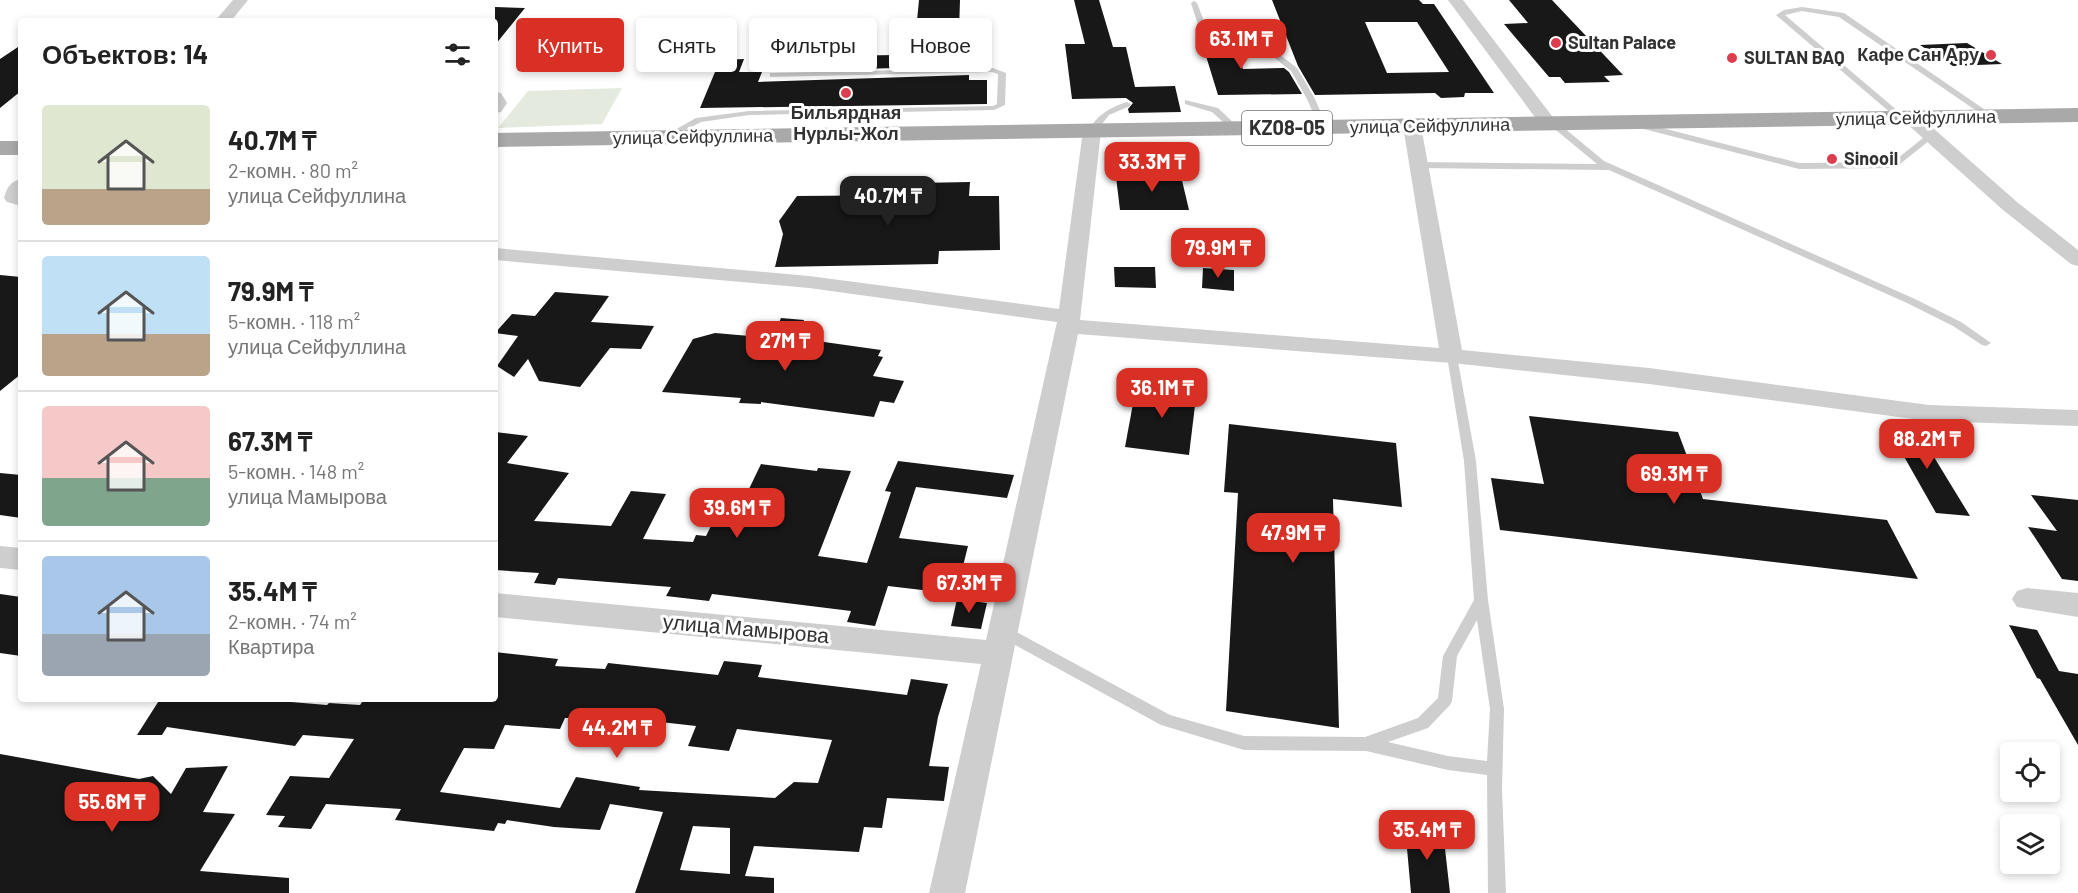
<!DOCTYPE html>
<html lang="ru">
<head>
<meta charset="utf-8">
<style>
	body { margin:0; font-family:Barlow,sans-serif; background:#f2f2f2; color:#222; height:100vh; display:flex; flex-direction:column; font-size:22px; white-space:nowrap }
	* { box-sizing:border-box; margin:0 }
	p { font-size:20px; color:#767676 }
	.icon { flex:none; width:33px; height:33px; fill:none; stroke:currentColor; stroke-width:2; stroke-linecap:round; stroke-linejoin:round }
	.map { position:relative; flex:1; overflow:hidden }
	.panel { position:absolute; left:18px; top:18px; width:480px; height:684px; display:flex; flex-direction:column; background:#fff; border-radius:6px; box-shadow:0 3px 9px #0003 }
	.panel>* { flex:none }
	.banner { position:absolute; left:516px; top:18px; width:570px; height:54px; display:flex; gap:12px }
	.fabs { position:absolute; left:2000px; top:742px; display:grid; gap:12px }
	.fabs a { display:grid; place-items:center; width:60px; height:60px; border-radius:6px; background:#fff; box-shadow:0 3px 9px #0003; font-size:30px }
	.price { position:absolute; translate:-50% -51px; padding:0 14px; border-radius:12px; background:#d93025; color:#fff; font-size:20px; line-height:39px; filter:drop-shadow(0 2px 3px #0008) }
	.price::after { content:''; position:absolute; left:50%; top:36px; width:18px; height:14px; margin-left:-9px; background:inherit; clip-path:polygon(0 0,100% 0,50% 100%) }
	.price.on { background:#222; color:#fff }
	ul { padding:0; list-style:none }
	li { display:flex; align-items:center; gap:18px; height:150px; padding:0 24px }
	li+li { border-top:2px solid #e0e0e0 }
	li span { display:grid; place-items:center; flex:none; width:168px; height:120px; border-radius:6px; color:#555 }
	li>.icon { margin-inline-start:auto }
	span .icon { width:72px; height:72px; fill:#fffc; stroke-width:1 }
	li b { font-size:26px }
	h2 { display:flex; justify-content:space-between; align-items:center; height:72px; padding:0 24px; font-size:26px }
	.pill { padding:0 21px; border-radius:6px; background:#fff; box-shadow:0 3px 9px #0003; font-size:21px; line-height:54px }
	.pill.on { background:#d93025; color:#fff }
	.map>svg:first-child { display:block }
	.green { fill:#e4eadd }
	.building { fill:#181818; fill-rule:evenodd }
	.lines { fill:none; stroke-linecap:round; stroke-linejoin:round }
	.lane { fill:#cecece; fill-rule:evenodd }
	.street { fill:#cecece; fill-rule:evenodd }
	.primary { fill:#a9a9a9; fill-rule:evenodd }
	.poi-dot { fill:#dc3e4e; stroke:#fff; stroke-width:2 }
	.labels { text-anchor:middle; stroke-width:6; stroke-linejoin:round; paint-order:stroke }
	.far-poi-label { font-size:18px; font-weight:bold; fill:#313131; stroke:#fff; text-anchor:start }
	.far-street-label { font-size:18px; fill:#313131; stroke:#fff }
	.shield { fill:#fff; stroke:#6f6f6f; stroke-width:1.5 }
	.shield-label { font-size:20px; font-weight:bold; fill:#313131 }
	.street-label { font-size:21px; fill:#313131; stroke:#fff }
</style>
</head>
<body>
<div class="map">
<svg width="2078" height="893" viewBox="0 0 2078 893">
	<rect width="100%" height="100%" fill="#fff"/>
	<!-- green -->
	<path class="green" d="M622,88L602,124L498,128L528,91Z"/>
	<!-- building -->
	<g class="building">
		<path d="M919,0H960L959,31H968L969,66L823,70L827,56L897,55L898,41H915Z"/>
		<path d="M1074,0H1099L1113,47H1126L1135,87L1175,86L1181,112L1129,113L1128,109L1133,103L1126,98L1072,99L1065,44H1085Z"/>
		<path d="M1272,0H1419L1423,4H1434L1494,93H1465L1464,97L1441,98L1435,93L1315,95L1298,66ZM1365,22H1417L1449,72L1387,73Z"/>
		<path d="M1509,0H1552L1623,75L1604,76L1610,82L1565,83L1560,77H1549L1504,24L1528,23Z"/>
		<path d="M495,7L525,8L495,45Z"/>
		<path d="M1198,30H1228L1243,69L1284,68L1289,72L1302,94L1218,95Z"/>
		<path d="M1967,43L2002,64L1953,66L1920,45Z"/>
		<path d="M21,45V91L0,108V59Z"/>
		<path d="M744,59L739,72H762L758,82L969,75V80H987V104L700,108L720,60Z"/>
		<path d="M1181,176L1189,210H1120L1116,177Z"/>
		<path d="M970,182L969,196H999L1000,250L939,251L938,264L775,267L783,234L779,221L797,196L915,195L916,183Z"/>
		<path d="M1114,267H1155L1156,288L1115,287Z"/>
		<path d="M1203,268L1234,270V291L1202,288Z"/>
		<path d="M0,275L21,277V374L0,391Z"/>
		<path d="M555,292L609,296L591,322L654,326L641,349L610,348L580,387L539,381L528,359L514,377L497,366L518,336L495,333L512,314L535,316Z"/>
		<path d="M781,318L804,320L801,328L815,329L810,340L881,350L878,356L883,357L873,376L904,381L894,403L880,401L874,417L761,402V404L739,403L741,398L662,392L693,339L715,333L772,338Z"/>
		<path d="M1137,382L1197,389L1189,455L1125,447Z"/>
		<path d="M1529,416L1678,432L1703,499L1887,520L1918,579L1500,530L1491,478L1544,484Z"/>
		<path d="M1885,423L1915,426L1970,516L1936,513Z"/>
		<path d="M1229,424L1396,443L1402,507L1333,499L1339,728L1226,711L1238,493L1224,492Z"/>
		<path d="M495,432L528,436L507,463L569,473L534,521L611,526L631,491L666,494L643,539L693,542L696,535L706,536L716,516L738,518L739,499L748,491L761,464L817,471L818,468L851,471L818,556L867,563L891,492L885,491L898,461L1014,475L1007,498L916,487L899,538L968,546L956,594L888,586L875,626L847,622L851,611L712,594L709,601L666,596L671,587L558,578L555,585L534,583L539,573L495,570Z"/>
		<path d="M0,473L21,475V518L0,515Z"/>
		<path d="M2031,495L2078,500V581L2062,579L2028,527L2057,531Z"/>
		<path d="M0,594L21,597V656L0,653Z"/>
		<path d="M957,599L987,603L981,629L951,626Z"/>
		<path d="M2009,625L2037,630L2059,671L2078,674V745L2040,679L2037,678Z"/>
		<path d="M495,652L558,659L555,666L605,669L608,663L718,675L724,661L762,665L758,677L907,695L911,679L948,684L938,717L929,766L949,767L944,801L887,798L882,828L864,827L859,852L754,846L745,876L774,878V893H635L663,812L610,804L600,830L554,827L507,820L505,824L498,823L494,831L395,820L401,809L326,804L311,829L278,827L285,816L266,815L290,776L329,778L354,739L303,735L295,746L167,727L162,735H137L160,699H255L327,705L329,703L360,705L364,699L400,701L401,699H495ZM572,712L696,726L688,746L729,751L737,729L832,740L818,783L794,782L775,798L639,790L640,787L576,777L560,808L440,792L464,748L494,749L505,725L560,729L565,718H570ZM693,826L730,828V874L680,870Z"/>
		<path d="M0,754L139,779L153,776L171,794L186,768L228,766L203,812L235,814L200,871L289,878V893H0Z"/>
		<path d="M1405,826L1443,831L1450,893H1411Z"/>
	</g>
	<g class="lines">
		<!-- lane -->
		<g class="lane">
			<path d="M1194,1L1197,3L1204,21L1255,23L1269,32L1265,43L1297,68L1314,97L1328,128L1327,130L1320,128L1306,97L1291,71L1257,44L1262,34L1253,27L1198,25L1191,3Z"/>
			<path d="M1802,7L1844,13L1994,116L1987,118L1839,17L1802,11L1785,15L1906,118L1899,120L1776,15L1784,10Z"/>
			<path d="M993,68L1006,73L1005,105L994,110L749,115L701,122L669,139L662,137L696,118L749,111L993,106L997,104L998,74L992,72L770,77V73H773Z"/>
			<path d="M1185,100L1218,108L1240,129L1233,131L1212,112L1185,104Z"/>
			<path d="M1127,102L1131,104L1130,106L1109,115L1095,133H1089L1088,131C1097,115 1110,107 1127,102Z"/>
			<path d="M1551,122H1557L1604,161L1915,299L1961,322L1991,343L1986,346L1982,345L1953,326L1907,303L1609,170L1418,168L1414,165L1418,162L1597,164L1551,126Z"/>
			<path d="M1639,122L1799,163L1893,162L1928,134L1935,136L1895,168L1799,169L1636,127V123Z"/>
			<path d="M1452,353L1457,356L1476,461L1488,600L1504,709L1502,789L1506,893H1488L1487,775L1448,770L1366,751L1244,750L1161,725L997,635L995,631L997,627L1002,625L1007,627L1170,715L1244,736L1365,737L1418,718L1438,698L1443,656L1474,600L1464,461L1447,356ZM1477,620L1490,709L1487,761L1448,756L1388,742L1428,728L1450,705L1452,701L1457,656Z"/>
		</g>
		<!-- street -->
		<g class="street">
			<path d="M233,0H248L231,21H215Z"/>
			<path d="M1448,0H1463L1555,120L1558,124L1555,128H1543Z"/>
			<path d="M495,92L501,93L507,103L501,112L495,113Z"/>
			<path d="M1911,113L1917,114L2017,202L2078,250V266L2071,264L2003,210L1905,122L1902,118L1905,114Z"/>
			<path d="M1412,121L1418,122L1421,126L1462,350L1649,368L1929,405L2078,410V426L1929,421L1649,384L1452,363L1078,334L965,893H929L981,664L495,617V593L986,640L1057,322L809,288L495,260V248L809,276L1059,309L1083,131L1086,127H1098L1101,131L1080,320L1439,348L1403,126L1406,122Z"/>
			<path d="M21,179V206L7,202L4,198C7,187 10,182 21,179Z"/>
			<path d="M0,546L21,548V570L0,568Z"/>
			<path d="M2027,588L2078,593V617L2017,607L2012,599L2017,591Z"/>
		</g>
		<!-- primary -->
		<g class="primary">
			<path d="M2078,108V122L495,147V133Z"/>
			<rect x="0" y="141" width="21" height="14"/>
		</g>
	</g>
	<!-- markers -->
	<g class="poi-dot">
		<circle cx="1556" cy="43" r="6"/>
		<circle cx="1991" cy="55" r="6"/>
		<circle cx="1732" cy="58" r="6"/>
		<circle cx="846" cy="93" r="6"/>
		<circle cx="1832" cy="159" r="6"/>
	</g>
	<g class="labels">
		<!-- far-poi labels -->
		<g class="far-poi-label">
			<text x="1568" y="49">Sultan Palace</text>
			<text x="1979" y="61" text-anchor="end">Кафе Сан Ару</text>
			<text x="1744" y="64">SULTAN BAQ</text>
			<text x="846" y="119" text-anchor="middle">Бильярдная<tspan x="846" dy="21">Нурлы-Жол</tspan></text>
			<text x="1844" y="165">Sinooil</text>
		</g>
		<!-- far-street labels -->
		<g class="far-street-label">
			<text transform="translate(1916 118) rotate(-1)" y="6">улица Сейфуллина</text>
			<text transform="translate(1430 126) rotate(-1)" y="6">улица Сейфуллина</text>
			<text transform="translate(693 137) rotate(-1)" y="6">улица Сейфуллина</text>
		</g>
		<!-- shield labels -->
		<rect class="shield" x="1242" y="111" width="90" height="34" rx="4.5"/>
		<g class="shield-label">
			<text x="1287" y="135">KZ08-05</text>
		</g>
		<!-- street labels -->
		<g class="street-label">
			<text transform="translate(746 629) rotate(5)" y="7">улица Мамырова</text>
		</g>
	</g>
</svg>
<div class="fabs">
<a><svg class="icon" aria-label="locate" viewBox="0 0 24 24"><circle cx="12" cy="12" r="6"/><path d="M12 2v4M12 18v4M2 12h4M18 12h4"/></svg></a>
<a><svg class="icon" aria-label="layers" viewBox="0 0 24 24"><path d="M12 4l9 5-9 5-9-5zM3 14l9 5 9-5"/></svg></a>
</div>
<b class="price" style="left:1241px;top:70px">63.1M ₸</b>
<b class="price" style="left:1152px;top:193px">33.3M ₸</b>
<b class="price on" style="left:888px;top:227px">40.7M ₸</b>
<b class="price" style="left:1218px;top:279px">79.9M ₸</b>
<b class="price" style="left:785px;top:372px">27M ₸</b>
<b class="price" style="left:1162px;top:419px">36.1M ₸</b>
<b class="price" style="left:1927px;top:470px">88.2M ₸</b>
<b class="price" style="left:1674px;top:505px">69.3M ₸</b>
<b class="price" style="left:737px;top:539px">39.6M ₸</b>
<b class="price" style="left:1293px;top:564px">47.9M ₸</b>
<b class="price" style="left:969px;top:614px">67.3M ₸</b>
<b class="price" style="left:617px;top:759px">44.2M ₸</b>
<b class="price" style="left:112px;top:833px">55.6M ₸</b>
<b class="price" style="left:1427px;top:861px">35.4M ₸</b>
<div class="banner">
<a class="pill on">Купить</a>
<a class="pill">Снять</a>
<a class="pill">Фильтры</a>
<a class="pill">Новое</a>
</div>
<section class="panel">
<h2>Объектов: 14<svg class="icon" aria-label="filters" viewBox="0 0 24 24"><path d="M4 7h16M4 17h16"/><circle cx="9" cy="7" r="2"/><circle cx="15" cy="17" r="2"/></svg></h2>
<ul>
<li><span style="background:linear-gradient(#dfe7d0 70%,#b9a48a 0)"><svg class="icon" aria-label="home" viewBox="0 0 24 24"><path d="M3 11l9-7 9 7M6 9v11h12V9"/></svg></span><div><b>40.7M ₸</b><p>2-комн. · 80 m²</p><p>улица Сейфуллина</p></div></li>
<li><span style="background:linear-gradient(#bfe0f5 65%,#b9a48a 0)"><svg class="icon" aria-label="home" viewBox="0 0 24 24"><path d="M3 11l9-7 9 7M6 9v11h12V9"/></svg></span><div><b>79.9M ₸</b><p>5-комн. · 118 m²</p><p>улица Сейфуллина</p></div></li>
<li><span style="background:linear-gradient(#f6c9c9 60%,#7fa58c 0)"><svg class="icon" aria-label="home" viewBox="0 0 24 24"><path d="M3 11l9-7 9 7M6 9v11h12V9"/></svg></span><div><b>67.3M ₸</b><p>5-комн. · 148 m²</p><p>улица Мамырова</p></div></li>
<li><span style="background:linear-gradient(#a9c7e8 65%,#9aa5b1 0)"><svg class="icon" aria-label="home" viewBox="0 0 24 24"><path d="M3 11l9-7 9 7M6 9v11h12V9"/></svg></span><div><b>35.4M ₸</b><p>2-комн. · 74 m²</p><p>Квартира</p></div></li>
</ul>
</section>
</div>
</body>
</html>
